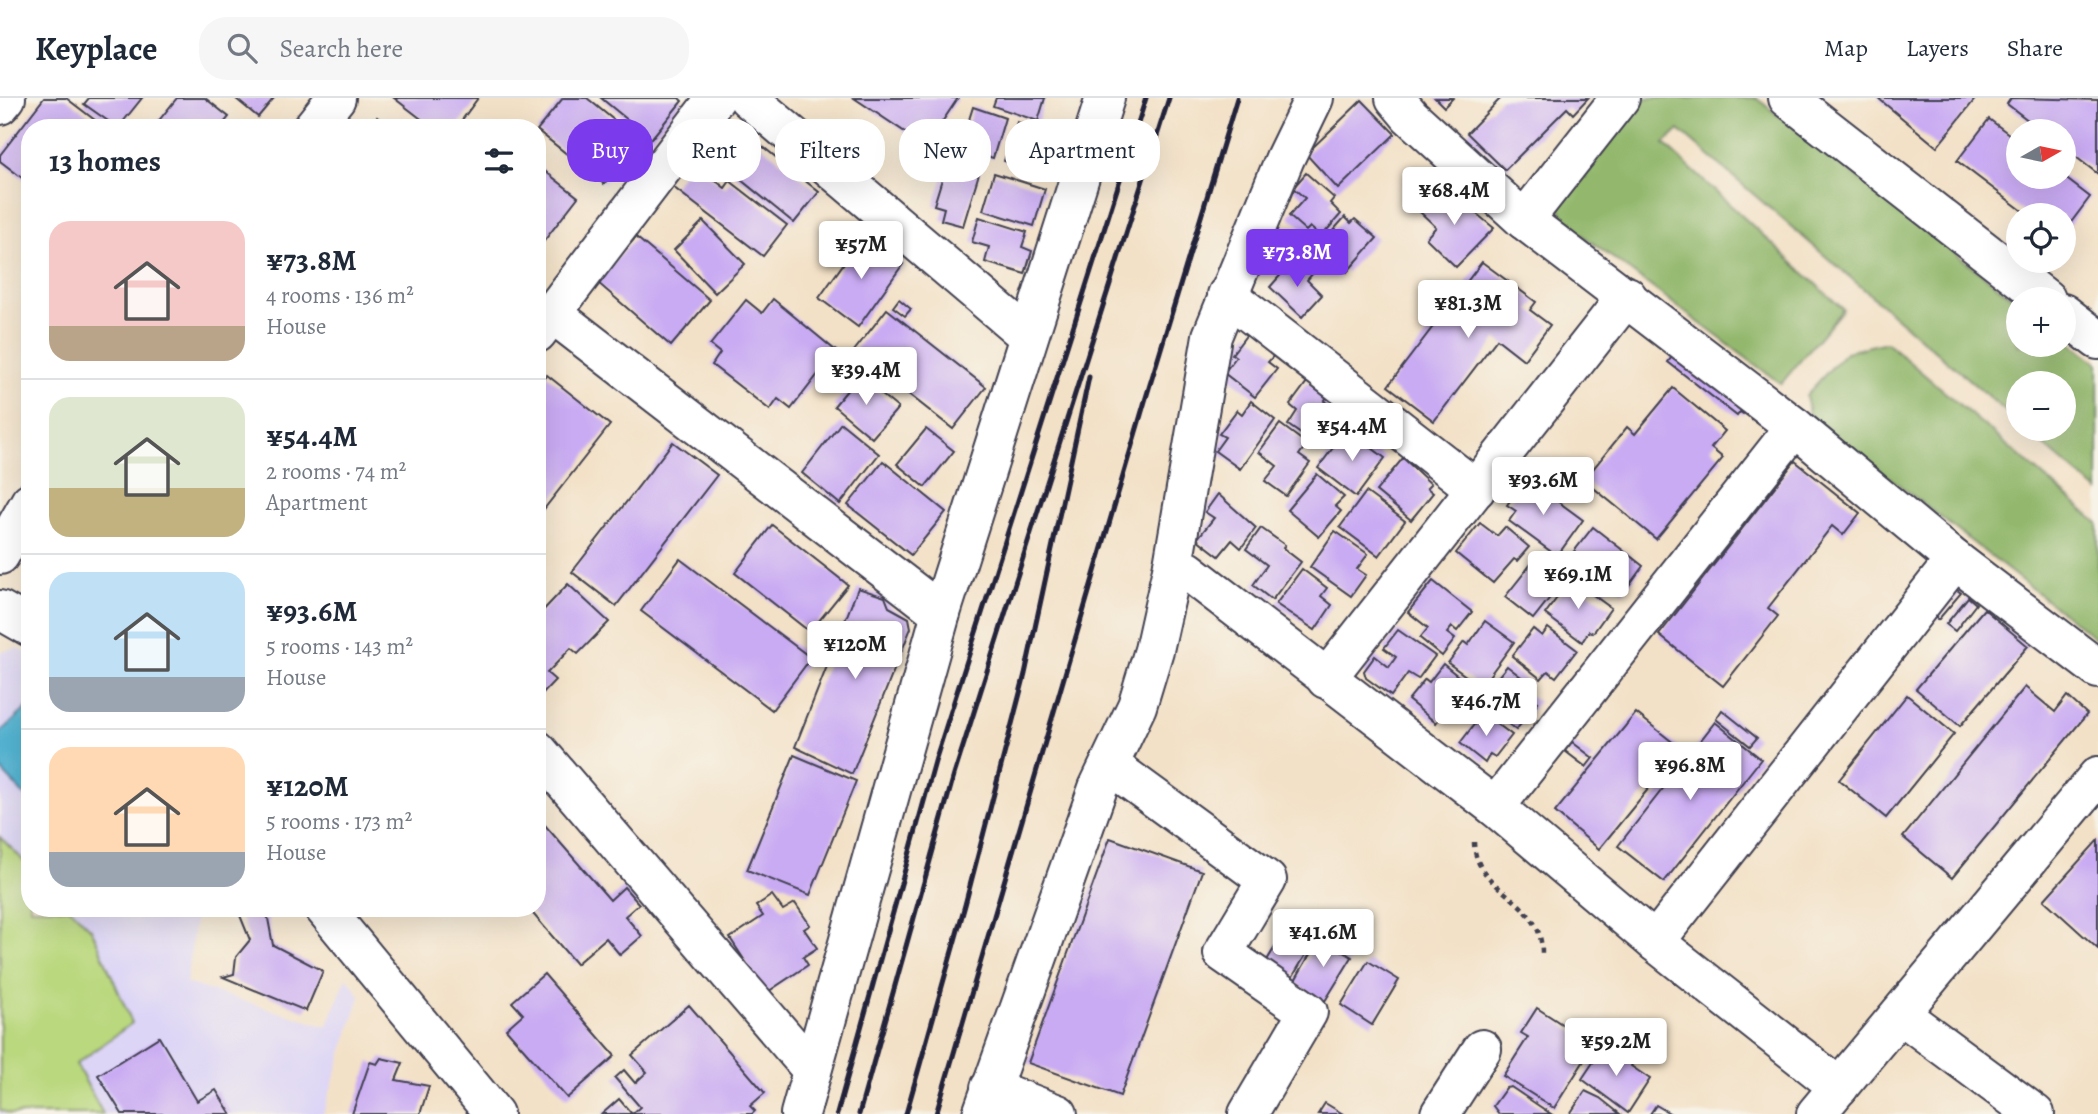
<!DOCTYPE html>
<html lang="en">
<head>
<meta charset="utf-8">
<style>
	body { margin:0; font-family:Alegreya,serif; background:#f6f6f7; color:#1f2937; height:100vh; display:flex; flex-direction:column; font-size:26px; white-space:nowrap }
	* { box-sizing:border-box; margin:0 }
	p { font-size:23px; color:#747a83 }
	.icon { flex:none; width:38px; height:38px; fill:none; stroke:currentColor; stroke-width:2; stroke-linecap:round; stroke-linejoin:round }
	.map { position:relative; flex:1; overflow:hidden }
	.side { position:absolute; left:21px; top:21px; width:525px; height:798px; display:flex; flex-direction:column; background:#fff; border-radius:28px; box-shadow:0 7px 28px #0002 }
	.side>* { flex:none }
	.guide { position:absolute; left:567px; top:21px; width:665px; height:63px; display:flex; gap:14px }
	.needle { width:46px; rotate:81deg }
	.controls { position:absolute; left:2006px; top:21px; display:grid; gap:14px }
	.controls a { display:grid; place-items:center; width:70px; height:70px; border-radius:50%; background:#fff; box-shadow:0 7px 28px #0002; font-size:35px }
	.price { position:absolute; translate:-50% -60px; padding:0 16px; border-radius:7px; background:#fff; color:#222; font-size:23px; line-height:46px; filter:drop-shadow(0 2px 4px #0008) }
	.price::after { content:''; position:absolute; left:50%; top:42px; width:21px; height:16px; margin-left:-10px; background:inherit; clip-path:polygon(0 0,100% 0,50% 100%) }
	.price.current { background:#7c3aed; color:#fff }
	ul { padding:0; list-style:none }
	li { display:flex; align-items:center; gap:21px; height:175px; padding:0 28px }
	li+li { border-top:2px solid #e0e1e3 }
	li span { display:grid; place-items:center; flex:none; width:196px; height:140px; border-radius:21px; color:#555 }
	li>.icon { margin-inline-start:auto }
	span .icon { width:84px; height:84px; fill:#fffc; stroke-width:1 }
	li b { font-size:30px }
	h2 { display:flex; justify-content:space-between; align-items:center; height:84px; padding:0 28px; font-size:30px }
	.chip { padding:0 24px; border-radius:28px; background:#fff; box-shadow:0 7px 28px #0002; font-size:24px; line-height:63px }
	.chip.current { background:#7c3aed; color:#fff }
	header { display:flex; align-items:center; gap:42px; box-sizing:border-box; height:98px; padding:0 35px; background:#fff; border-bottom:2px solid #e0e1e3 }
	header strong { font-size:33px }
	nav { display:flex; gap:38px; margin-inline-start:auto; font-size:24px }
	.search { width:490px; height:63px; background:#f6f6f7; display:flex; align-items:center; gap:18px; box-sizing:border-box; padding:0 24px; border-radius:28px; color:#747a83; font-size:26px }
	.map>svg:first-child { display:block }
	.built { fill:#ddd5f6 }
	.green { fill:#bad87e; stroke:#6e7d5c; stroke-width:2 }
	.forest { fill:#93b86d; stroke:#5a6d54; stroke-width:2 }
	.water { fill:#52b3d1; stroke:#3a6a86; stroke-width:2 }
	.building { fill:#c9abf3 }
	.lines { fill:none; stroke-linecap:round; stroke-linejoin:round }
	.minor-casing { stroke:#413f50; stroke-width:42 }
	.path { stroke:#413f50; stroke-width:4.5; stroke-dasharray:5 5; stroke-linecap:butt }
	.minor { stroke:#fff; stroke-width:38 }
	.rail { stroke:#22223b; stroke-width:5 }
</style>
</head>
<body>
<header>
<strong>Keyplace</strong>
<div class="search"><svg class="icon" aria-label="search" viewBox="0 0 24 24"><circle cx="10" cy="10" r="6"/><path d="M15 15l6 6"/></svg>Search here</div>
<nav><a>Map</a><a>Layers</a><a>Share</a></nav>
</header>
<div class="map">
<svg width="2098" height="1016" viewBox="0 0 2098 1016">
	<rect width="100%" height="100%" fill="#f7f3e8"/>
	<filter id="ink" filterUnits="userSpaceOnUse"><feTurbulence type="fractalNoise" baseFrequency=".0143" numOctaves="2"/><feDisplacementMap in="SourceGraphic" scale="14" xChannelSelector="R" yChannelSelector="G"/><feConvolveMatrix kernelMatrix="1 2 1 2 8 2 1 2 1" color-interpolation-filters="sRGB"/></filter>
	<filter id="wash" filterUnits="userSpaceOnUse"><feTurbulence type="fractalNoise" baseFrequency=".00686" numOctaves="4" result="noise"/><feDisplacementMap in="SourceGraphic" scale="28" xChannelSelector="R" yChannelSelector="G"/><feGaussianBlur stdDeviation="1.57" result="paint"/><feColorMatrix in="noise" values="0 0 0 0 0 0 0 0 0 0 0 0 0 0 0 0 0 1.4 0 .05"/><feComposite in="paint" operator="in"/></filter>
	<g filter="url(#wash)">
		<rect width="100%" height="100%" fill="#f3e1c7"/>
		<!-- built -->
		<path class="built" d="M18,550L30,557V810H197L186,885L327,929L347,879L360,898L323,1016H0V554Z"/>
		<!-- green -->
		<path class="green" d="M0,739L30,769V810H70L92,832L132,925L76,966L103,1016H10L0,1012Z"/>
		<!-- forest -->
		<g class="forest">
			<path d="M1641,0H1756L2018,204V247H2063V239L2098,266V393L2025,331H2063V285H2018V324L1679,32L1664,46L1843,211L1781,286L1566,125L1559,108Z"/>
			<path d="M1886,244L2098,425V542L1809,317L1806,297L1846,254Z"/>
		</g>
		<!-- water -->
		<path class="water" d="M30,607V703L0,671V635Z"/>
		<g id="blocks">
			<!-- building -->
			<g class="building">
				<path d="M44,0H66L100,26L97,30H30V86L0,63V57Z"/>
				<path d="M89,0H142L118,30L84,6Z"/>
				<path d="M177,0H205L229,19L220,30H153Z"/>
				<path d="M235,0H274L258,19Z"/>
				<path d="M394,0H478L456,30H433Z"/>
				<path d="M563,0H587L638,42L604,86L537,32Z"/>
				<path d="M601,0H679L682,3L651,41Z"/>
				<path d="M854,0H958L926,48Z"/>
				<path d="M996,0H1045L1038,23L993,8Z"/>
				<path d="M1435,0H1453L1444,9Z"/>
				<path d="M1501,0H1588L1573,16L1567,10L1505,72L1467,35Z"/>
				<path d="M1878,0H1976L1937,49Z"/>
				<path d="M2011,0L2098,2V76L2063,49V33H2042L2007,6Z"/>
				<path d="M1362,2L1395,36L1338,91L1306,56Z"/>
				<path d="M973,9L1005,20L993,60L960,50Z"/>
				<path d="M377,19L391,30H369Z"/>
				<path d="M1989,21L2018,43V79H2064L2090,99L2063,135V117H2028L1957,63Z"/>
				<path d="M1017,24L1063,39L1053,69L1032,62L1028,72L1004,63Z"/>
				<path d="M736,27L819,94L794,125L703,51L713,38L721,45Z"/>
				<path d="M949,58L981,69L963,128L941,122L944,110L934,107Z"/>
				<path d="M692,64L725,90L730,83L787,127L763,158L673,89Z"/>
				<path d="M537,67L578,99L537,152Z"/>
				<path d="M994,75L1045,91L1034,128L983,112Z"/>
				<path d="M1306,75L1334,100L1330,105L1341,116L1321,139L1310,129L1306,133L1289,118L1305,100L1293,90Z"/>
				<path d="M1444,89L1494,130L1456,169L1426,140L1436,129L1420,114Z"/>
				<path d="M979,119L1027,134L1022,149L1032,153L1025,176L985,164L989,149L972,144Z"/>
				<path d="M1345,119L1351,125L1355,121L1377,140L1347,174L1334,163L1330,167L1315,153Z"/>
				<path d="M703,123L745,166L715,195L674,152Z"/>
				<path d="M864,137L903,166L858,229L819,200Z"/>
				<path d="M636,139L710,202L671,248L597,184Z"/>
				<path d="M1292,164L1300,171L1303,166L1313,175L1307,182L1322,197L1302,219L1270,189Z"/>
				<path d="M1482,164L1536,204L1530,212L1550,227L1524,262L1497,241L1434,323L1388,288Z"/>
				<path d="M773,201L836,253L791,311L778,301L770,312L712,267L720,255L710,247L746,202L762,215Z"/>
				<path d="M899,201L911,211L905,218L893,209Z"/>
				<path d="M887,211L986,289L953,331L854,253Z"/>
				<path d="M1248,235L1275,256L1268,264L1277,271L1255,299L1224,275L1236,259L1232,256Z"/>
				<path d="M1675,255L1747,312L1743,316L1740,314L1737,318L1668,264Z"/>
				<path d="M547,277L610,327L537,420V290Z"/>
				<path d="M859,278L898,310L872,340L834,308Z"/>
				<path d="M1307,284L1327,299L1324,303L1338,313L1335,318L1341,322L1321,350L1288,327L1297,313L1290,307Z"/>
				<path d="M1673,290L1725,333L1711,350L1723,360L1656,441L1584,382L1627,329L1635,336Z"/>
				<path d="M1251,303L1275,322L1240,371L1215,353L1225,339L1219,336L1237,312L1242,316Z"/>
				<path d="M841,325L879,356L840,406L802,375Z"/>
				<path d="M1280,326L1307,346L1299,357L1310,365L1286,398L1265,383L1277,368L1259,354Z"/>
				<path d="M926,331L954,353L925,389L897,366Z"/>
				<path d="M1347,331L1385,360L1356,399L1318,370Z"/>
				<path d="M673,344L717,377L616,508L572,474Z"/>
				<path d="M1403,360L1431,386L1427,390L1433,395L1411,422L1376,393Z"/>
				<path d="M883,363L946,414L911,457L848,407Z"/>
				<path d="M1795,363L1860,415L1843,437L1832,428L1768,510L1778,518L1723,588L1659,537Z"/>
				<path d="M1317,376L1344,399L1335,408L1341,413L1319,439L1287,412Z"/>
				<path d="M1526,380L1583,422L1557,458L1509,423L1516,413L1507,407Z"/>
				<path d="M1366,394L1405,423L1379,458L1340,429Z"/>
				<path d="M1218,396L1256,430L1241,450L1232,442L1219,458L1197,441L1214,420L1205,414Z"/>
				<path d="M1480,425L1497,438L1505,429L1529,449L1517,463L1514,461L1493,485L1456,455Z"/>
				<path d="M772,427L848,487L810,534L735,475Z"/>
				<path d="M1593,429L1643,468L1624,494L1612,485L1604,495L1565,465Z"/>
				<path d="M1261,430L1285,447L1283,450L1301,464L1272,502L1253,487L1267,467L1246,451Z"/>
				<path d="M1335,433L1368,456L1357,471L1366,477L1351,498L1310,469Z"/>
				<path d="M1539,456L1567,478L1533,521L1505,499Z"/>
				<path d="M680,461L811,560L772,612L641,513Z"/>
				<path d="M1302,471L1327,490L1321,498L1332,507L1315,532L1276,506Z"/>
				<path d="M537,474L544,480L537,489Z"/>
				<path d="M1571,481L1611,510L1593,535L1589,533L1582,544L1545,516Z"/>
				<path d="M1433,483L1472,514L1457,533L1452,529L1447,535L1455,541L1442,558L1420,540L1428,530L1408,514Z"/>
				<path d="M568,486L609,524L578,556L571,550L547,575L555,582L537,601V519Z"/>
				<path d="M1953,489L1961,495L1938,522L1931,515Z"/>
				<path d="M858,490L885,499L889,509L909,520L911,530L852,676L795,649Z"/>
				<path d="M1968,499L1976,506L1955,533L1946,526Z"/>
				<path d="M1984,511L2028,548L1960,628L1916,591Z"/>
				<path d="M1485,523L1514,544L1481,589L1448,565L1464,544L1468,547Z"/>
				<path d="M1548,530L1577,552L1556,579L1548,573L1541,581L1512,558L1533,531L1542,538Z"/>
				<path d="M1398,532L1435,558L1418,581L1408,575L1391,598L1366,580L1364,573L1375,558L1389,569L1396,559L1384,550Z"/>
				<path d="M1443,566L1474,591L1452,619L1445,613L1436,625L1408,602L1425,581L1429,584Z"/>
				<path d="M1507,568L1530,586L1524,594L1538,604L1516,632L1479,602Z"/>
				<path d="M2025,589L2055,614L2067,598L2087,616L1952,780L1903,739Z"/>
				<path d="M1907,597L1954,636L1886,720L1839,682Z"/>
				<path d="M1722,612L1757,640L1750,648L1716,621Z"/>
				<path d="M1483,615L1512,637L1495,659L1490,656L1485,665L1460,645Z"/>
				<path d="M1636,615L1681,651L1599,751L1555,714Z"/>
				<path d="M1715,624L1761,661L1664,784L1618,748Z"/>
				<path d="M1572,644L1593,660L1586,669L1565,653Z"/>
				<path d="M794,657L856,683L810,797L747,772Z"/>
				<path d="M537,718L610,802L624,789L639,806L625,818L642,838L620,857L606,840L576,866L528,810H537Z"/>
				<path d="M1110,740L1202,773L1120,998L1028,965Z"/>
				<path d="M2098,742V851L2044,802Z"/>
				<path d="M772,797L783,812L795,805L810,827L804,831L817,850L803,859L808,867L766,895L730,840L763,818L756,808Z"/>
				<path d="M237,810H266L273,847L323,873L306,913L223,879L234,876L236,859L250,842Z"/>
				<path d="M1291,823L1317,838L1287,888L1261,872Z"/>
				<path d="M1320,839L1352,859L1325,903L1294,884Z"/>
				<path d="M1368,863L1399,882L1372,927L1341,907Z"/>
				<path d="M544,876L615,958L567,1000L506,931L523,916L512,904Z"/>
				<path d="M689,907L765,995L750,1008L755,1013L752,1016H632L640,1009L615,980L624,972L635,985L647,974L632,957Z"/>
				<path d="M1537,910L1594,947L1554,1010L1503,978L1528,939L1521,935Z"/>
				<path d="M159,939L197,1003L216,992L231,1016H122L98,977Z"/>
				<path d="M1606,945L1634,963L1631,968L1650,981L1628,1015L1582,981Z"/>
				<path d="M381,960L403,965L396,982L429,988L420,1016H352L370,964L377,966Z"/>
				<path d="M1511,989L1551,1016H1499L1493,1008L1506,990Z"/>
				<path d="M1585,993L1600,1000L1620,1016H1570Z"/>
				<path d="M619,1001L632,1016H602Z"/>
				<path d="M1325,1005L1343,1016H1318Z"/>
				<path d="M1656,1007L1671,1016H1650Z"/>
			</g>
		</g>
	</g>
	<g filter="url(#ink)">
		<use href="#blocks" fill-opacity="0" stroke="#413f50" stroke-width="2"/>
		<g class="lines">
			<defs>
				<g id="minor">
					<path d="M748,0L1027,237"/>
					<path d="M1395,0L1410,18L1524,122L1795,329L1955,462L2098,571"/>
					<path d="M1788,0L2046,201"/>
					<path d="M0,7L6,0"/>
					<path d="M312,30L336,0"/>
					<path d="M1524,122L1620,0"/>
					<path d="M1227,197L1476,391"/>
					<path d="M2063,215L2098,242"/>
					<path d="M553,216L941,515"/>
					<path d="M537,235L716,0"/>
					<path d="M0,457L30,404"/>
					<path d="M1173,467L1188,473L1495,709L1655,844L1839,989"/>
					<path d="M0,512L30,529"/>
					<path d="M1326,581L1627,198"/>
					<path d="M537,652L812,972"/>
					<path d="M1111,668L1267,782L1223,855L1308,914L1248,1016"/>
					<path d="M1495,709L1795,329"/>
					<path d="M324,810L494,1016"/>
					<path d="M1655,844L1955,462"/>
					<path d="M1900,916L2035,1016"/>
					<path d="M990,990L1058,1016"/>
					<path d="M800,1016L941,515L1105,0"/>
					<path d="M982,1016L1098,690L1137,608L1154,552L1173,467L1212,238L1285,60L1314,0"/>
					<path d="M1440,1016L1482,951"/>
					<path d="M1816,1016L2098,678"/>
				</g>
			</defs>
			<!-- minor casing -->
			<use href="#minor" class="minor-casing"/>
			<!-- path -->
			<path class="path" d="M1474,744C1475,796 1542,798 1542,855"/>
			<!-- minor -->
			<use href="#minor" class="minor"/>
			<!-- rail -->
			<g class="rail">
				<path d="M837,1016L936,660L1146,0"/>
				<path d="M859,1016L954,677L1169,0"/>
				<path d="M906,1016L965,807L1025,576L1089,279"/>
				<path d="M936,1016L1145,303L1237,0"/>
			</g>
		</g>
	</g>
</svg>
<div class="controls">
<a><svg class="needle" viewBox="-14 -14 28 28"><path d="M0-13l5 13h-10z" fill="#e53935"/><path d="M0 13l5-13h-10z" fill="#747a83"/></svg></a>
<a><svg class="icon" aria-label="locate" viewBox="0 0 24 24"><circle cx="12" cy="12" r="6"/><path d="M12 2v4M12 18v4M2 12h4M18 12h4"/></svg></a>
<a>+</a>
<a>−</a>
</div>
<b class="price" style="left:1454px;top:129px">¥68.4M</b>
<b class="price" style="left:861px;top:183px">¥57M</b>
<b class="price current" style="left:1297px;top:191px">¥73.8M</b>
<b class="price" style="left:1468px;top:242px">¥81.3M</b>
<b class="price" style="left:866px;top:309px">¥39.4M</b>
<b class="price" style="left:1352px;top:365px">¥54.4M</b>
<b class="price" style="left:1543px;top:419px">¥93.6M</b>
<b class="price" style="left:1578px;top:513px">¥69.1M</b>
<b class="price" style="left:855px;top:583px">¥120M</b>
<b class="price" style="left:1486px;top:640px">¥46.7M</b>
<b class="price" style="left:1690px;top:704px">¥96.8M</b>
<b class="price" style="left:1323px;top:871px">¥41.6M</b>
<b class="price" style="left:1616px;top:980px">¥59.2M</b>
<div class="guide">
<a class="chip current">Buy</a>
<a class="chip">Rent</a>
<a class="chip">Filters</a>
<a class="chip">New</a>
<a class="chip">Apartment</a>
</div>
<section class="side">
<h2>13 homes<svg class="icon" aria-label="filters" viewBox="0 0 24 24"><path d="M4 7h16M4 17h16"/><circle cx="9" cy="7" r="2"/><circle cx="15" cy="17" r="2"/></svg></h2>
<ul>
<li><span style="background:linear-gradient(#f6c9c9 75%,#b9a48a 0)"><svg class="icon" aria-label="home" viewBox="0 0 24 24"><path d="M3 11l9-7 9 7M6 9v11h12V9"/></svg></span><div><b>¥73.8M</b><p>4 rooms · 136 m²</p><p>House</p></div></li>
<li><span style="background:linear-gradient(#dfe7d0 65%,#c2b280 0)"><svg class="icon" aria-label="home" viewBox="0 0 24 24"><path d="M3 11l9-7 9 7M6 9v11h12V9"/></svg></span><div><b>¥54.4M</b><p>2 rooms · 74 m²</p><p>Apartment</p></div></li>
<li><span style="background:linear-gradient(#bfe0f5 75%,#9aa5b1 0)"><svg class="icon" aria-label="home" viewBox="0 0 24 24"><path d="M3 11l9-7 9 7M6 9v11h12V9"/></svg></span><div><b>¥93.6M</b><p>5 rooms · 143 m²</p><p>House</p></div></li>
<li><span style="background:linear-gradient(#ffd9b3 75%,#9aa5b1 0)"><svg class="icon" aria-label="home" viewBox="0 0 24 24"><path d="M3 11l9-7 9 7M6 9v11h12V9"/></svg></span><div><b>¥120M</b><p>5 rooms · 173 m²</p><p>House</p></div></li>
</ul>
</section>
</div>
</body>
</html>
